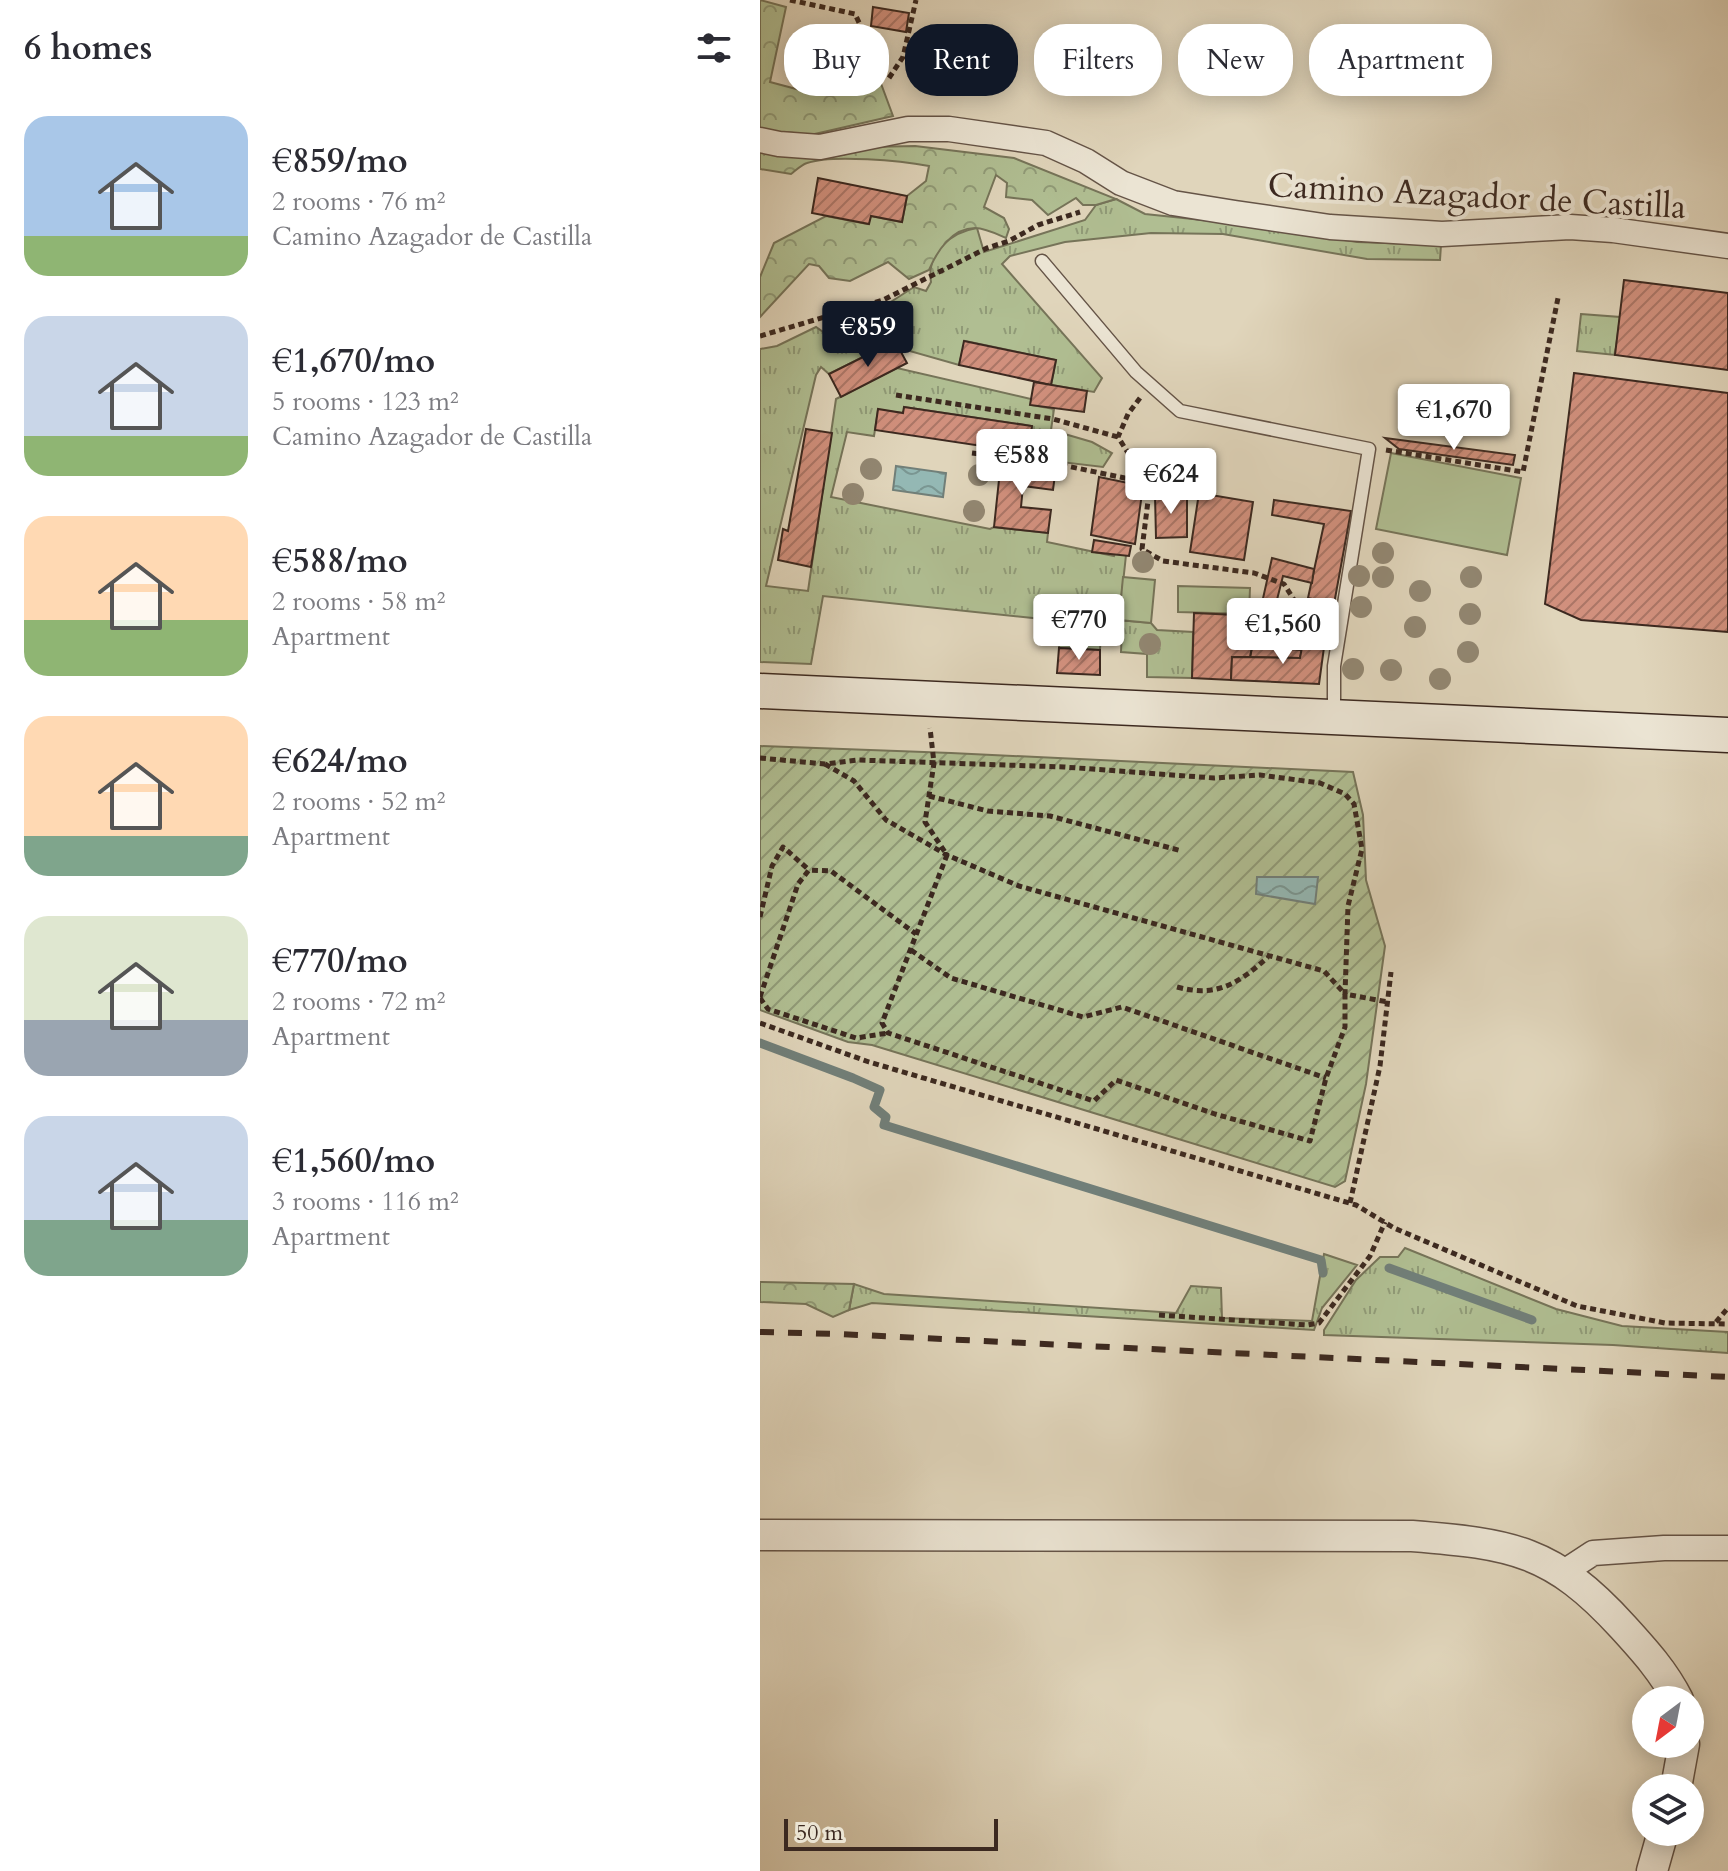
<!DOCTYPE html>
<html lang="en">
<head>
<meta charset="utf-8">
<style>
	body { margin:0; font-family:Cardo,serif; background:#f2f2f3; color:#2b2b33; height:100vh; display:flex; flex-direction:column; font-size:30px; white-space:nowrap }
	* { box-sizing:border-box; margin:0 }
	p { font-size:26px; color:#7c7c81 }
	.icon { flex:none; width:44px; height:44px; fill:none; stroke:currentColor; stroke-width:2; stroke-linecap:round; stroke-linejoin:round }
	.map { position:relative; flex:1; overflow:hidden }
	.drawer { display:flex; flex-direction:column; background:#fff; width:760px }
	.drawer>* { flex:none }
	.top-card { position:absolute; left:24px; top:24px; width:760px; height:72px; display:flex; gap:16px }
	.needle { width:52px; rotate:212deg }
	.tools { position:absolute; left:872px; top:1686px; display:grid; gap:16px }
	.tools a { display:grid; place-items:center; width:72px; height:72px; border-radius:50%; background:#fff; box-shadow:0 4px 20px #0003; font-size:40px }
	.scale { position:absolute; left:24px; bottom:20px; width:214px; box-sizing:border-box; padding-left:8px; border:4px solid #3c2920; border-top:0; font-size:22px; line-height:28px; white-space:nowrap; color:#3c2920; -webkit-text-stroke:6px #ebe4d3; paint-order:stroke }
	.price { position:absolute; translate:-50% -68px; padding:0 18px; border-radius:8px; background:#fff; color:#222; font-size:26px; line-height:52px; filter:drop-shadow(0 2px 4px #0008) }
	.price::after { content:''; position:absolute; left:50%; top:48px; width:24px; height:18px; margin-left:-12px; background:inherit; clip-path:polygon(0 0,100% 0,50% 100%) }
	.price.active { background:#111827; color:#fff }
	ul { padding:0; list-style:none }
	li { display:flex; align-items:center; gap:24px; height:200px; padding:0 24px }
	li span { display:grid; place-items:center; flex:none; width:224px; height:160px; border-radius:24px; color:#555 }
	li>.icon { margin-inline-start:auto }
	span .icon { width:96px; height:96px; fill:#fffc; stroke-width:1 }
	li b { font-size:34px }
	h2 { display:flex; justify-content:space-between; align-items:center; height:96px; padding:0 24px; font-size:34px }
	.tag { padding:0 28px; border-radius:32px; background:#fff; box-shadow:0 4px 20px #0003; font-size:28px; line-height:72px }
	.tag.active { background:#111827; color:#fff }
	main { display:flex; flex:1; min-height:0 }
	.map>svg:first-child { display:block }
	.grass { fill:url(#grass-tufts); stroke:#767459; stroke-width:2 }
	.forest { fill:url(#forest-crowns); stroke:#767459; stroke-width:2 }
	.garden { fill:url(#garden-furrows); stroke:#767459; stroke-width:2 }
	.pitch { fill:#b0be92; stroke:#767459; stroke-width:2 }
	.water { fill:url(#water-waves); stroke:#717f79; stroke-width:2 }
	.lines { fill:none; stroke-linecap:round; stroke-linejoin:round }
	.stream { stroke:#717f79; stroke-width:9 }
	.building { fill:url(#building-hatch); stroke:#3c2920; stroke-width:2 }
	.service-casing { stroke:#655447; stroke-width:15 }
	.minor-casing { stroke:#655447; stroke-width:27 }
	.tertiary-casing { stroke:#655447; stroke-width:33 }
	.secondary-casing { stroke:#3c2920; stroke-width:37 }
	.path { stroke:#3c2920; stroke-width:5; stroke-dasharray:6 4; stroke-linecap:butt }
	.service { stroke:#ebe4d3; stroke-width:12 }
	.minor { stroke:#ebe4d3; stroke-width:24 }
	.tertiary { stroke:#ebe4d3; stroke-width:30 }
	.secondary { stroke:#ebe4d3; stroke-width:34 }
	.rail { stroke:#3c2920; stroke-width:6; stroke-dasharray:14 14; stroke-linecap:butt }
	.tree { fill:#928772 }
	.labels { text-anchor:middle; stroke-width:8; stroke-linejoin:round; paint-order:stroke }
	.street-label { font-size:34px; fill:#3c2920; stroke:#ebe4d3 }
</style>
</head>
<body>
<main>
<section class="drawer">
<h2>6 homes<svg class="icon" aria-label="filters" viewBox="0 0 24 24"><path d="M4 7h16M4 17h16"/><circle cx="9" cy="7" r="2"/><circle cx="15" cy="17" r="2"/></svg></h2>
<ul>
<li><span style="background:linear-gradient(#a9c7e8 75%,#8fb573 0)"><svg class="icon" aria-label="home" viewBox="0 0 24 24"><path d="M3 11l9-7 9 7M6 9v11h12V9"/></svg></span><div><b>€859/mo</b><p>2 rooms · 76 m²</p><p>Camino Azagador de Castilla</p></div></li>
<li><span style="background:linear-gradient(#c9d6e8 75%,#8fb573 0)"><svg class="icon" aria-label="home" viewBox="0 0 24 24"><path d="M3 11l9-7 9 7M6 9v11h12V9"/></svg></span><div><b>€1,670/mo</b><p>5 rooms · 123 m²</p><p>Camino Azagador de Castilla</p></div></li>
<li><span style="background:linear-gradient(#ffd9b3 65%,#8fb573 0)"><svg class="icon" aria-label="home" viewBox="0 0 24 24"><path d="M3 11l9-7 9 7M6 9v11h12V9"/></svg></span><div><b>€588/mo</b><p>2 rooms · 58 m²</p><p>Apartment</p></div></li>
<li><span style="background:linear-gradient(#ffd9b3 75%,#7fa58c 0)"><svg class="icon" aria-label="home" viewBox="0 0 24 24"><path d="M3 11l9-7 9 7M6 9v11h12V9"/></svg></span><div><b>€624/mo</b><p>2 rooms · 52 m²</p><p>Apartment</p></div></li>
<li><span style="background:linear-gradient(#dfe7d0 65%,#9aa5b1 0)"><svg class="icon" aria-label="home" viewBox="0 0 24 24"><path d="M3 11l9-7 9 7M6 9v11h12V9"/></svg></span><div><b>€770/mo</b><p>2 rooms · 72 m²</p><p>Apartment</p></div></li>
<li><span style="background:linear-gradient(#c9d6e8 65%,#7fa58c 0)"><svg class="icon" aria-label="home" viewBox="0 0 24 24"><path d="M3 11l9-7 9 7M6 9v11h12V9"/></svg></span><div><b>€1,560/mo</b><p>3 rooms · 116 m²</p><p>Apartment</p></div></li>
</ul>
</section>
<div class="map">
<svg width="968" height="1871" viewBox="0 0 968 1871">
	<defs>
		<pattern id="grass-tufts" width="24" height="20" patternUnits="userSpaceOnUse" patternTransform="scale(2)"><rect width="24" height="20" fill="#b0be92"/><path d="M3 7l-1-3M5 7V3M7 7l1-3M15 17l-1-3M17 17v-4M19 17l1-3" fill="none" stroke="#909a77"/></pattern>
		<pattern id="forest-crowns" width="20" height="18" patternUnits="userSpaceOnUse" patternTransform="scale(2)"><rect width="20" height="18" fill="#b0be92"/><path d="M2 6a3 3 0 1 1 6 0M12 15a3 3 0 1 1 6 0" fill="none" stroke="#909a77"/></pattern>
		<pattern id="garden-furrows" width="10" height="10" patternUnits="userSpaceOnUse" patternTransform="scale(2)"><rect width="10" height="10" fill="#b0be92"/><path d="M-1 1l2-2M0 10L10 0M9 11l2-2" fill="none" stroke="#909a77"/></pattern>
		<pattern id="water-waves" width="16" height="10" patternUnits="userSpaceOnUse" patternTransform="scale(2)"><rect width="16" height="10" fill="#94b8b4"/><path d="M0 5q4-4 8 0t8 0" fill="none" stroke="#7a9692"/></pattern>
		<pattern id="building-hatch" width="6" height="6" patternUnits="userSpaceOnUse" patternTransform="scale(2)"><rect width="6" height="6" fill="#d1907d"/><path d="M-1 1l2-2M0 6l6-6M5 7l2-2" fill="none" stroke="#ab7666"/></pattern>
	</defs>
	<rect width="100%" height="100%" fill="#e0d5bb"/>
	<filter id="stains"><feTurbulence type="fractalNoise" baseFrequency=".0025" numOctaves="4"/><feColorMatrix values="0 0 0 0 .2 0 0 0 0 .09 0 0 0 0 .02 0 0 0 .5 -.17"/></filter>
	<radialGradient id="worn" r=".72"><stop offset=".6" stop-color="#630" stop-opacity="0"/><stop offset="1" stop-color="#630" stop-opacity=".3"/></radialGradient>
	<!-- grass -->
	<g class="grass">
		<path d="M356,199L385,214L490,225L597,242L681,245L680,260L607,259L463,234L391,233L305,242L250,256L242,264L342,378L334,392L291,385L296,360L205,341L199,365L139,348L135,341L69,374L61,367L56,375L6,586L48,591L76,399L137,368L271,399V405L294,409L291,430L332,442L352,453L343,467L267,458L272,426L145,407L143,413L118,410L114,436L87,432L71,497L230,529L234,527L288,533L287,542L354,556L355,553L366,555L359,620L391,623L397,630L433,632L432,678L387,677V654L361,652L362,631H341L340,650L299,648L301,621L63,596L51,664L0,662V349L17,346L56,327L73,339L154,287L166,291L171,282C166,253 191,232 217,228L224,252L325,220L336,205Z"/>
		<path d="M821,314L860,317L855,355L817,351Z"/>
		<path d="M645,1248L796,1309L862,1326L968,1332V1353L853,1345L564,1335V1330L596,1280L620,1257H638Z"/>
		<path d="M564,1254L597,1265L562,1308L554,1330L112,1303L89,1310L94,1284L124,1294L416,1313L431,1286L461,1288L462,1318L552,1321Z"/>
	</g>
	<!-- forest -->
	<g class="forest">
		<path d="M0,0L26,7L10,82L40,90L45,78L89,84L93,58L105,60L120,81L133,116L46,136L0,132Z"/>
		<path d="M155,146L254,158L356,199L336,205H323L316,198L288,215L272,200L246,197L247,183L236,175L224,207L244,218L249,229L246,238C237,234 225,228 215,228C192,228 177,251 169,270L149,279L128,262L90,281L69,278L59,266L49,264L0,317V277L14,243L66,216L108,224L111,216L142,222L147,196L166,181L169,166C142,161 72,154 47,163C41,165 35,171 31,174L0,169V152L58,155L108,147Z"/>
		<path d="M0,1282L94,1284L89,1310L73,1317L46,1304L0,1302Z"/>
	</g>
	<!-- garden -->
	<path class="garden" d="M0,746L191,753L593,772L603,815L606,880L625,946L606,1084L585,1181L575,1187L112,1045L88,1042L0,1010Z"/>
	<!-- pitch -->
	<g class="pitch">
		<path d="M631,453L761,478L747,555L616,529Z"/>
		<path d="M363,577L395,580L391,623L359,620Z"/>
		<path d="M418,586L490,588L489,614L418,612Z"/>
	</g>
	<!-- water -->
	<g class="water">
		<path d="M136,466L186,473L183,497L133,490Z"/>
		<path d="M497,877H558L555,904L496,894Z"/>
	</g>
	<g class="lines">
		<!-- stream -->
		<g class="stream">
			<path d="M0,1043L93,1078L120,1090L114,1107L126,1117L124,1125L561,1260L563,1273"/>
			<path d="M629,1268L772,1320"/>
		</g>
	</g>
	<!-- building -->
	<g class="building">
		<path d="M113,7L149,13L146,32L111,26Z"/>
		<path d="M51,38L95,44L90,84L45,78Z"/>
		<path d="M58,178L147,196L142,222L111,216L109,224L52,213Z"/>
		<path d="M864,280L968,293V370L855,355Z"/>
		<path d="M135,341L147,363L81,397L69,374Z"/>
		<path d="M204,341L296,360L291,385L199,365Z"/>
		<path d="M814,373L968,393V632L821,620L785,604Z"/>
		<path d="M274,382L327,391L324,412L270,405Z"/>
		<path d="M144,407L272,426L267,458L228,452L229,447L115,430L118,409L143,413Z"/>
		<path d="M46,429L72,433L51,567L18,560L23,529L28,531Z"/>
		<path d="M625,438L755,455L753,465L639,449Z"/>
		<path d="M241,461L296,467L293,490L263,486L261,507L291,510L288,533L234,527Z"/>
		<path d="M339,477L383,486L375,544L331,535Z"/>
		<path d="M439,493L493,502L484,560L430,552Z"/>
		<path d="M395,495L427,496V537L396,538Z"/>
		<path d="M514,500L591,511L574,604L548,598L564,524L512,515Z"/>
		<path d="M334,540L371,546L369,556L332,552Z"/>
		<path d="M512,558L554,569L552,583L523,576L505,647L542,650L540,658L490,657Z"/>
		<path d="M434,613L498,616L490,657H472L471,680L432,678Z"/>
		<path d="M544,636L565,640L559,684L471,680L472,657L540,658Z"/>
		<path d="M299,648L340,650V675L297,673Z"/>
	</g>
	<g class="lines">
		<defs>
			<path id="service" d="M282,261L376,372L420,411L609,449L574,666V714"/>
			<g id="minor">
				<path d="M0,140L19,144L60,147L148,129H189L286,143L326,161L361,183L413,203L475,213L570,227L682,234L810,227L853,230L968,246"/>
				<path d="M804,1572L833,1553L904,1548H968"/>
			</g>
			<g id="tertiary">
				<path d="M0,1535L652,1536C752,1544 793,1550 863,1627C884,1650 904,1672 918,1700"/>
				<path d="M916,1788L924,1744"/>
				<path d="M892,1871L903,1832"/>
			</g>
			<path id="secondary" d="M0,691L968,735"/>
		</defs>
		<!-- service casing -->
		<use href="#service" class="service-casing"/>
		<!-- minor casing -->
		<use href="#minor" class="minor-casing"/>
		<!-- tertiary casing -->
		<use href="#tertiary" class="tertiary-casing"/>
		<!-- secondary casing -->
		<use href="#secondary" class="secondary-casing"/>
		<!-- path -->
		<g class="path">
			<path d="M30,0L95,14L118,63"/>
			<path d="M129,78L143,57L156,0"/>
			<path d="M0,336L123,300L227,248L249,241L278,225L320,212"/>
			<path d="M136,395L293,419L358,437"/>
			<path d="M380,398L368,414L358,437L382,475L389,493L382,549L403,561L494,573L524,584L543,614L563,619"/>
			<path d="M626,450L763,472L798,298"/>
			<path d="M212,453L297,464L384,482"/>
			<path d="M0,758L65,764L98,760L304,767L454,778L500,775L560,783L585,794L594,804L602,849L588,906L585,994L628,1002"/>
			<path d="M65,764L94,781L126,820L187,855L259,886L564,971L585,994V1027L566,1078L550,1141L455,1114L356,1080L334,1101L128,1033L122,1023L187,855L165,822L174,763L170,728"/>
			<path d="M169,796L228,811L290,816L422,851"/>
			<path d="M0,917L12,866L23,847L49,870"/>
			<path d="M151,950L191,978L323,1017L362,1007L566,1078"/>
			<path d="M417,987C457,998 479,983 508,957"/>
			<path d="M0,997L38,884L49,870L71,871L156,934"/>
			<path d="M0,998L8,1009L96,1038L128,1033"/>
			<path d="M0,1023L109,1062L596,1205L634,1228L817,1306L905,1323L968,1324"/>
			<path d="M590,1203L620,1066L631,972"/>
			<path d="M399,1315L547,1325L559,1323L610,1256L625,1222"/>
			<path d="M956,1322L968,1308"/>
		</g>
		<!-- service -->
		<use href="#service" class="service"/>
		<!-- minor -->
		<use href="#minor" class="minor"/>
		<!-- tertiary -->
		<use href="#tertiary" class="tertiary"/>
		<!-- secondary -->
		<use href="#secondary" class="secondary"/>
		<!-- rail -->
		<path class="rail" d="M0,1332L79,1334L968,1377"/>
	</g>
	<!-- trees -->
	<g class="tree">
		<circle cx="111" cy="469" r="11"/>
		<circle cx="219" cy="475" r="11"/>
		<circle cx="93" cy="494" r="11"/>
		<circle cx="214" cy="511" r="11"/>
		<circle cx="623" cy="553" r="11"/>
		<circle cx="383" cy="562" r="11"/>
		<circle cx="599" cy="576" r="11"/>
		<circle cx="623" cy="577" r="11"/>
		<circle cx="711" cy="577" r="11"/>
		<circle cx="660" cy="591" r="11"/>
		<circle cx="601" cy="607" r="11"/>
		<circle cx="710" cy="614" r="11"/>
		<circle cx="655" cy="627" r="11"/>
		<circle cx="551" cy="630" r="11"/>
		<circle cx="390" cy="644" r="11"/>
		<circle cx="708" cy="652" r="11"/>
		<circle cx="593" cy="669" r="11"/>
		<circle cx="631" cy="670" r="11"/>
		<circle cx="680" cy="679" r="11"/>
	</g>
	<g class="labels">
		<!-- street labels -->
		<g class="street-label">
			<text transform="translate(717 195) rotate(3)" y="12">Camino Azagador de Castilla</text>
		</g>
	</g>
	<rect width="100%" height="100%" filter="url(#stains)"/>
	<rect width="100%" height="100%" fill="url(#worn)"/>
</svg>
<div class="tools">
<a><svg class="needle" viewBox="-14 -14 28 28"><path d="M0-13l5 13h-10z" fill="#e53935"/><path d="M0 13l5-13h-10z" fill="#7c7c81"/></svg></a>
<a><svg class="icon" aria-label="layers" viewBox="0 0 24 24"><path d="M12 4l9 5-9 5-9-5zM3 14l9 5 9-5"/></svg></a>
</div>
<div class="scale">50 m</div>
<b class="price active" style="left:108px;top:369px">€859</b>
<b class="price" style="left:694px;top:452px">€1,670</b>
<b class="price" style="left:262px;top:497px">€588</b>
<b class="price" style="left:411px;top:516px">€624</b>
<b class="price" style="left:319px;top:662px">€770</b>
<b class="price" style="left:523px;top:666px">€1,560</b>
<div class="top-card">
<a class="tag">Buy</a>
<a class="tag active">Rent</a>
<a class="tag">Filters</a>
<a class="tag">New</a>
<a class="tag">Apartment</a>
</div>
</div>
</main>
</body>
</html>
